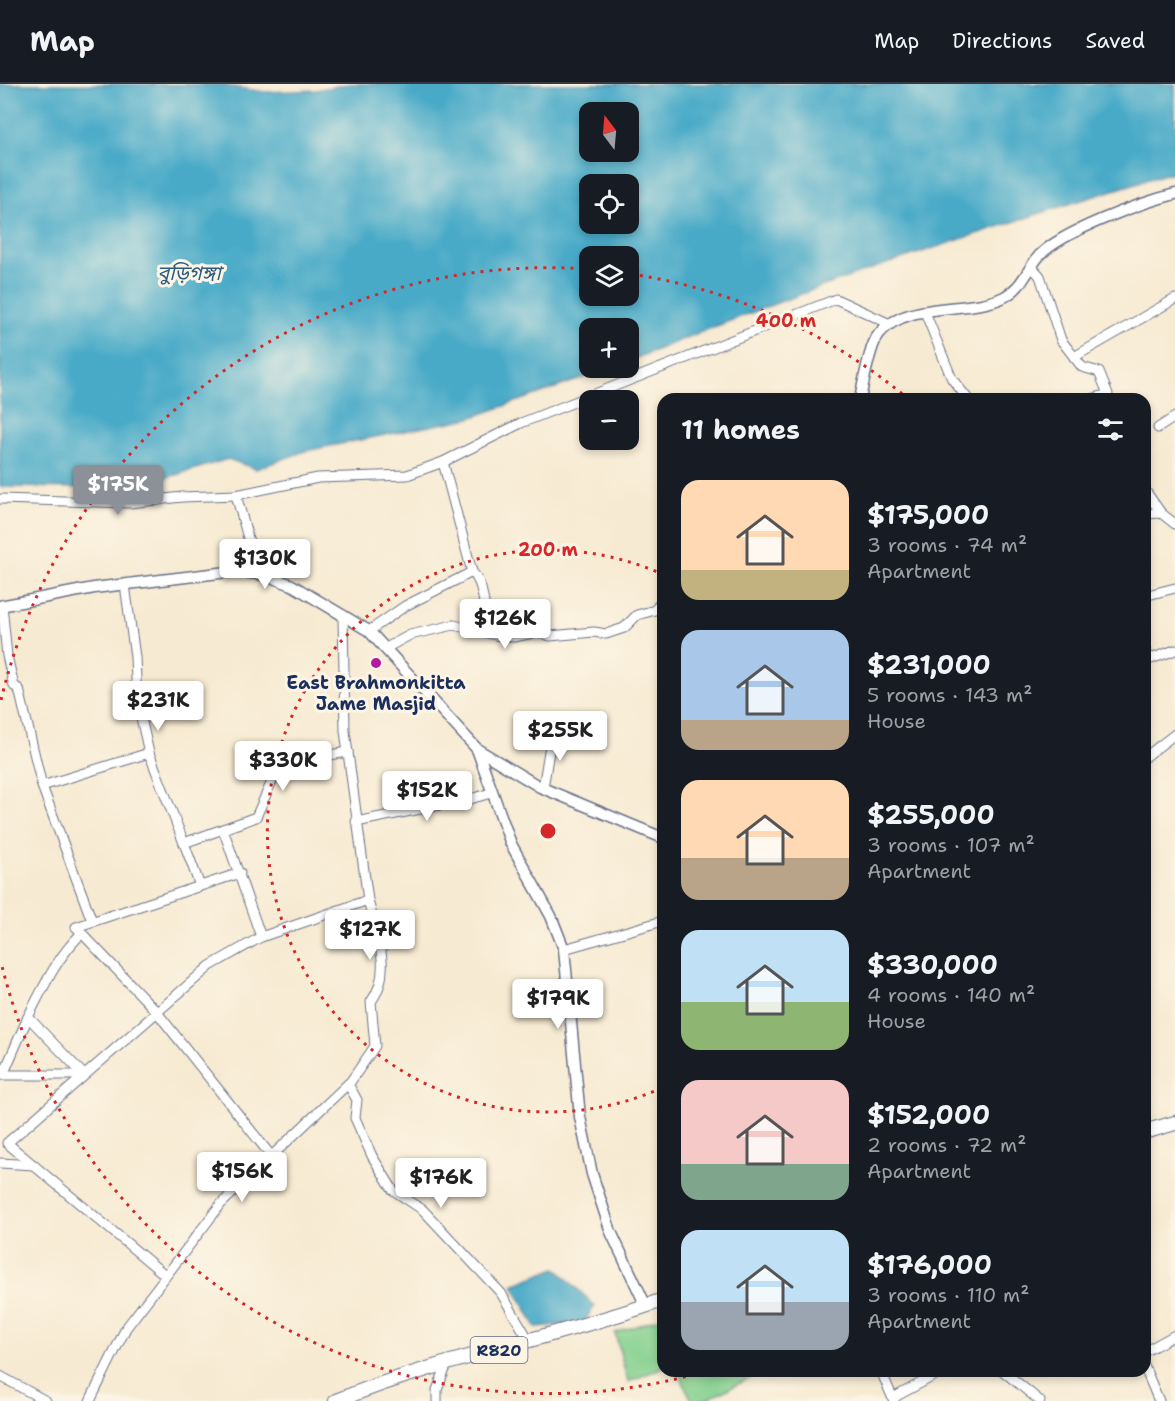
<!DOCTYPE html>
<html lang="en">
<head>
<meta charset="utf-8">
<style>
	body { margin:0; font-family:"Shantell Sans","Noto Sans Bengali",sans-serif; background:#242831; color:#f1f3f6; height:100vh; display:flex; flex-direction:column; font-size:22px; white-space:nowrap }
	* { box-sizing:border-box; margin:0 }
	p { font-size:20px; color:#9ea1a6 }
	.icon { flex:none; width:33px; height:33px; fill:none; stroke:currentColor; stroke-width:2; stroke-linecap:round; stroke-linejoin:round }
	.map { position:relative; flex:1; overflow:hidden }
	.panel { position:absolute; left:657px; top:309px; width:494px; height:984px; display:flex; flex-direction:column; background:#171b24; border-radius:18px; box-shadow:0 3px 9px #0003 }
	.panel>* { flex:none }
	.needle { width:39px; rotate:344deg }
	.fabs { position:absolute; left:579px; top:18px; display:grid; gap:12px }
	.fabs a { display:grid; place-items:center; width:60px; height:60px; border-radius:12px; background:#171b24; box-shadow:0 3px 9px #0003; font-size:30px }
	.price { position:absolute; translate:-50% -51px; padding:0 14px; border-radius:6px; background:#fff; color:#222; font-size:20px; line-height:39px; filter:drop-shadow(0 2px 3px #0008) }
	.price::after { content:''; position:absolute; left:50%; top:36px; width:18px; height:14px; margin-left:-9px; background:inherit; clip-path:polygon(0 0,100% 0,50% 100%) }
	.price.selected { background:#8c9099; color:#fff }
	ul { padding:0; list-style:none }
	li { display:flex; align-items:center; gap:18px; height:150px; padding:0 24px }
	li span { display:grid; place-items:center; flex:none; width:168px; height:120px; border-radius:18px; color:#555 }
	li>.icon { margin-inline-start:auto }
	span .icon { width:72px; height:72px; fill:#fffc; stroke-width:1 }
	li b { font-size:26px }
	h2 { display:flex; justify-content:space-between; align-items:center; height:72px; padding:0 24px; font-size:26px }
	header { display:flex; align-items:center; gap:36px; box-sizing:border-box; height:84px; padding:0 30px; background:#171b24; border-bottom:2px solid #363941 }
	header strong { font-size:28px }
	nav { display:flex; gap:33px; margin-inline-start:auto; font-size:21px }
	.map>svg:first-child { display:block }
	.green { fill:#84d08e; stroke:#508076; stroke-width:1.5 }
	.water { fill:#49aac8; stroke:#326c93; stroke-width:1.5; fill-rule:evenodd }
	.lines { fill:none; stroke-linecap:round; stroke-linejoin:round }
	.minor-casing { stroke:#687087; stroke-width:11 }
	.tertiary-casing { stroke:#687087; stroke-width:13 }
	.primary-casing { stroke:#687087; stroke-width:16 }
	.minor { stroke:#fff; stroke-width:9 }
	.tertiary { stroke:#fff; stroke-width:10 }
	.primary { stroke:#fff; stroke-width:14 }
	.ring { fill:none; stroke:#d62828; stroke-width:3; stroke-dasharray:3 6 }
	.poi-dot { fill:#b5179e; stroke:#fcf5e5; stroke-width:2 }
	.labels { text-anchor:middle; stroke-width:6; stroke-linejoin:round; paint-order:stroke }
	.shield { fill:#fcf5e5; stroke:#5e6a86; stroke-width:1.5 }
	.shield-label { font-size:16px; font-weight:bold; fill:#1b2f5e }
	.poi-label { font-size:18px; font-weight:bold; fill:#1b2f5e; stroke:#fcf5e5 }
	.water-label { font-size:20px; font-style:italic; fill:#2b5a83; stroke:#fcf5e5 }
	.centre { fill:#d62828; stroke:#fcf5e5; stroke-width:3 }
	.ring-label { font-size:18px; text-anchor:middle; font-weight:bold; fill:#d62828; stroke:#fcf5e5; stroke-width:6; stroke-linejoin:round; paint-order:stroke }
</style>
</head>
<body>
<header>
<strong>Map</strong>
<nav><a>Map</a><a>Directions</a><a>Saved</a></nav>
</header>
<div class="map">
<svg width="1175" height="1317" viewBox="0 0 1175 1317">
	<rect width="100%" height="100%" fill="#fcf5e5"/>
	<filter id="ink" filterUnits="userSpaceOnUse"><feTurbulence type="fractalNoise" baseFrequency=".0167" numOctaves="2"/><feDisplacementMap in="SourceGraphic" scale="12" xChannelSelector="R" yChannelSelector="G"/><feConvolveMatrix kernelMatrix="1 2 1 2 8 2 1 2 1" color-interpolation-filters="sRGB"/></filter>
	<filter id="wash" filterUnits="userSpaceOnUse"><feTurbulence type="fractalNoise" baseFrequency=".008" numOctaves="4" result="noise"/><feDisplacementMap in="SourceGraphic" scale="24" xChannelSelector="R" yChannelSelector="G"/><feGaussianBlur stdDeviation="1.35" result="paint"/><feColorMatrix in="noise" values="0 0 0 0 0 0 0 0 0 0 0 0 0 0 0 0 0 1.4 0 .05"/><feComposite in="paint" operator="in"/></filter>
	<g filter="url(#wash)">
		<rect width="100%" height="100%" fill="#f7ead2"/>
		<!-- green -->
		<g class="green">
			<path d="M663,1233V1283L628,1298L615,1249Z"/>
			<path d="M678,1287H765L703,1317H692Z"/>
		</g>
		<!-- water -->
		<g class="water">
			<path d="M0,0L220,1L265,8L316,6L349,0H1175V87C990,144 807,203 629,277L628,244H590V284H612L470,334L305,367L256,385L228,375L169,393L102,404L0,403ZM590,28H628V68H590ZM590,100H628V140H590ZM590,172H628V212H590Z"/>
			<path d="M556,1184L595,1222L583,1239L536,1243L513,1201Z"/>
		</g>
	</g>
	<g filter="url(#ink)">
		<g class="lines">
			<defs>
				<g id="minor">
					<path d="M1032,183L1040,192L1061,256L1082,283L1099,288L1108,310L1092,315"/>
					<path d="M925,228L952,295L968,315"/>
					<path d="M1074,273L1175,215"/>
					<path d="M1158,344L1175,333"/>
					<path d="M443,378L472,488"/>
					<path d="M1144,405L1161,429L1175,440"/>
					<path d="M0,415L130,419L182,413L236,411"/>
					<path d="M1144,430L1161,429"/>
					<path d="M258,490L236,411L318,394L407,391L443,378L521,339L836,215L890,240"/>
					<path d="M1144,512L1175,504"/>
					<path d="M2,521L7,572L14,602L19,605L42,702L92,837"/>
					<path d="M369,547L405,522L472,488C488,503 480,534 496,551L514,553L538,548L550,552L594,548L606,550L624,544L637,531L655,526L663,515"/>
					<path d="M386,564L410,551L454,541L496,551"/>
					<path d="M1144,565L1151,575L1175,566"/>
					<path d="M149,669L184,759"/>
					<path d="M1144,674L1175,650"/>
					<path d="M42,702L149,669L137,616L135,573L125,501"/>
					<path d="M543,704L552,649"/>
					<path d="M356,738L470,715L491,709"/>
					<path d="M223,745L256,733L280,679L348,668"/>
					<path d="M240,789L76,843L156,927L272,1073"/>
					<path d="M200,802L184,759L223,745L261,853"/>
					<path d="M82,849C57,873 44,902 28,933L84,991"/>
					<path d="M564,865L663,837"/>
					<path d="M0,991H84"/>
					<path d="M3,991L28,933"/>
					<path d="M348,1000L357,1016L355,1034L372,1072L393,1106L423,1126L501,1209L530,1258"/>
					<path d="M0,1079L34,1081"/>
					<path d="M165,1191L7,1059L210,882L261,853L368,816L345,647L343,531"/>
					<path d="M1144,1268L1175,1251"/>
					<path d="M1144,1282L1159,1317"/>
					<path d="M881,1287L894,1317"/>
					<path d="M1003,1287L1040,1317"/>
					<path d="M0,1292L46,1317"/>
					<path d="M893,1314L943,1287"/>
					<path d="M90,1317L126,1244L221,1120L351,997L375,962L371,918C394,886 376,851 368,816"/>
					<path d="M437,1317V1306L447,1280"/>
				</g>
				<g id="tertiary">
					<path d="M860,315C864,298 869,262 879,250C906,216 970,230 1004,213C1022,204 1027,186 1039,172C1062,147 1141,119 1175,110"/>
					<path d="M0,522L94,504L236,487L265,491L292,501L369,547L477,665L540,703L663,754"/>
					<path d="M477,665L511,760L551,832L564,865L580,1033L592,1090L611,1148L646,1222"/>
				</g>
				<g id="primary">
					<path d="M1144,1048L1175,1039"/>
					<path d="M336,1317C441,1274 555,1254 663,1216"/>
				</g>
			</defs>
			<!-- minor casing -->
			<use href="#minor" class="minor-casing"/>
			<!-- tertiary casing -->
			<use href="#tertiary" class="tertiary-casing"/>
			<!-- primary casing -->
			<use href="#primary" class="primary-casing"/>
			<!-- minor -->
			<use href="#minor" class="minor"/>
			<!-- tertiary -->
			<use href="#tertiary" class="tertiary"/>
			<!-- primary -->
			<use href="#primary" class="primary"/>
		</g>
	</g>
	<!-- distance rings -->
	<g class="ring">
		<path d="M662 1004A281 281 0 1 1 662 490"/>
		<path d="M703 1288A563 563 0 0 1 1 878M1 616A563 563 0 0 1 587 185M631 190A563 563 0 0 1 906 313"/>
	</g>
	<!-- markers -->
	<circle class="poi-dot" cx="376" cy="579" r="6"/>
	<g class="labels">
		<!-- shield labels -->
		<rect class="shield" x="470.5" y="1253" width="57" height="26" rx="4.5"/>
		<g class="shield-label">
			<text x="499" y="1272">R820</text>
		</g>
		<!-- poi labels -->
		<g class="poi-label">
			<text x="376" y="605">East Brahmonkitta<tspan x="376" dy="21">Jame Masjid</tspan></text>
		</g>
		<!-- water labels -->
		<g class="water-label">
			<text x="189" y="196">বুড়িগঙ্গা</text>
		</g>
	</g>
	<circle cx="548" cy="747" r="9" class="centre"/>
	<g class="ring-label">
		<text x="786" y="243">400 m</text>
		<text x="548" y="472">200 m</text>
	</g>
</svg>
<div class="fabs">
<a><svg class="needle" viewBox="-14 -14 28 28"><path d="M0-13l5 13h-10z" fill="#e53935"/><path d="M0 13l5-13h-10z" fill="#9ea1a6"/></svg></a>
<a><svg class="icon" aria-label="locate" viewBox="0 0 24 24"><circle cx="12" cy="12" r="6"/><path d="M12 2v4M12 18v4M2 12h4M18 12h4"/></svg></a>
<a><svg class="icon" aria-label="layers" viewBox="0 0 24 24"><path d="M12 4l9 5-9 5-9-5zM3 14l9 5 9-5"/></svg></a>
<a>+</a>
<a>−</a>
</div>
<b class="price selected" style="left:118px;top:432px">$175K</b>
<b class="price" style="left:265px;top:506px">$130K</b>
<b class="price" style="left:505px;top:566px">$126K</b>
<b class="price" style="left:158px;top:648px">$231K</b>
<b class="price" style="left:560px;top:678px">$255K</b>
<b class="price" style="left:283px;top:708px">$330K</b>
<b class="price" style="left:427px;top:738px">$152K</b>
<b class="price" style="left:370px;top:877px">$127K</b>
<b class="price" style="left:558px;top:946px">$179K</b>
<b class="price" style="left:242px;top:1119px">$156K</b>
<b class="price" style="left:441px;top:1125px">$176K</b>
<section class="panel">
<h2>11 homes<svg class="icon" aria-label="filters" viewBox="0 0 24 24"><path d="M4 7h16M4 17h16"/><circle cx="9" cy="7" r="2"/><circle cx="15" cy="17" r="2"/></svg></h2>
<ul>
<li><span style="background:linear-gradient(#ffd9b3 75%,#c2b280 0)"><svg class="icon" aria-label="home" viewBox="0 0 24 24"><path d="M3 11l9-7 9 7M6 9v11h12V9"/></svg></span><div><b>$175,000</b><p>3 rooms · 74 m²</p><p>Apartment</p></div></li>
<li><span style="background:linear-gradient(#a9c7e8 75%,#b9a48a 0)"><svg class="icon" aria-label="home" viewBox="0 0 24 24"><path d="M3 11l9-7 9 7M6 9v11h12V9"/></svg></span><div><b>$231,000</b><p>5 rooms · 143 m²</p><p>House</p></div></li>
<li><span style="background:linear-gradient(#ffd9b3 65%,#b9a48a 0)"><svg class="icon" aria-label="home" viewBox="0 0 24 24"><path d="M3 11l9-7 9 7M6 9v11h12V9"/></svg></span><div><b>$255,000</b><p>3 rooms · 107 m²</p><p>Apartment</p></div></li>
<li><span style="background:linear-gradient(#bfe0f5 60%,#8fb573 0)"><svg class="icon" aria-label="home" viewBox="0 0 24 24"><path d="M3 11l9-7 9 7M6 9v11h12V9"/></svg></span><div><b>$330,000</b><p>4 rooms · 140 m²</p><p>House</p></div></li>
<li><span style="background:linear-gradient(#f6c9c9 70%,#7fa58c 0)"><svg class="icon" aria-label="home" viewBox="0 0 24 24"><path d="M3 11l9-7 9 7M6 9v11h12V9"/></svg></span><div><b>$152,000</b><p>2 rooms · 72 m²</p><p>Apartment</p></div></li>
<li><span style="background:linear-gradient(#bfe0f5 60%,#9aa5b1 0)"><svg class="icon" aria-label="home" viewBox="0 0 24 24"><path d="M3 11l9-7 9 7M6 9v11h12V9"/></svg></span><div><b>$176,000</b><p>3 rooms · 110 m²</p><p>Apartment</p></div></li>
</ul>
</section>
</div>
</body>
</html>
